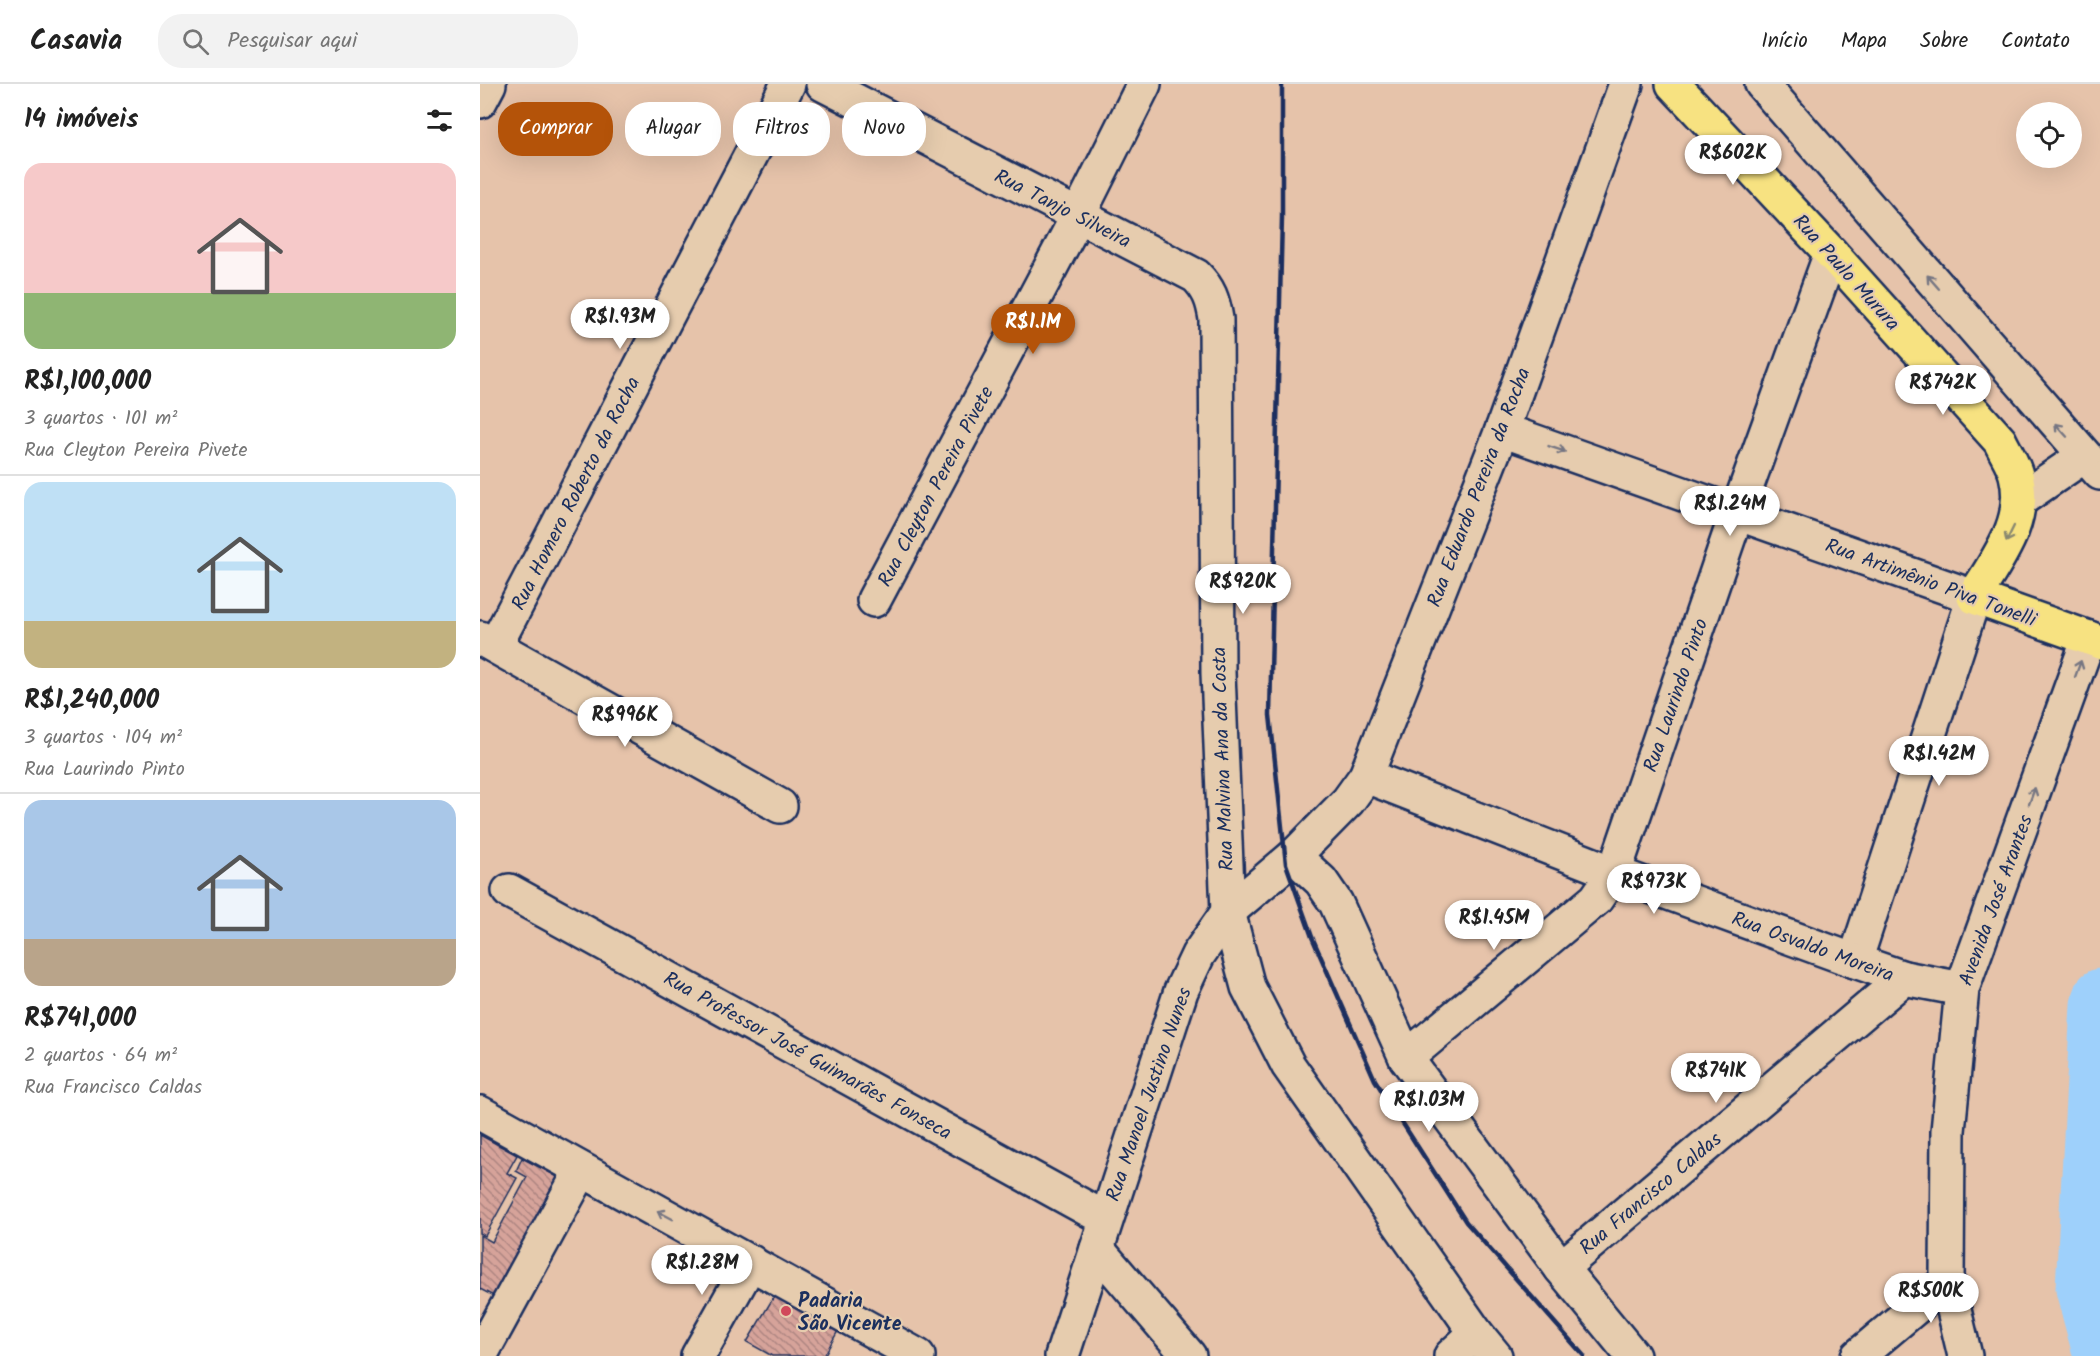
<!DOCTYPE html>
<html lang="pt">
<head>
<meta charset="utf-8">
<style>
	body { margin:0; font-family:Kalam,sans-serif; background:#f2f2f2; color:#222; height:100vh; display:flex; flex-direction:column; font-size:22px; white-space:nowrap }
	* { box-sizing:border-box; margin:0 }
	p { font-size:20px; color:#767676 }
	.icon { flex:none; width:33px; height:33px; fill:none; stroke:currentColor; stroke-width:2; stroke-linecap:round; stroke-linejoin:round }
	.map { position:relative; flex:1; overflow:hidden }
	.details { display:flex; flex-direction:column; background:#fff; width:480px }
	.details>* { flex:none }
	.guide { position:absolute; left:18px; top:18px; width:570px; height:54px; display:flex; gap:12px }
	.controls { position:absolute; left:1536px; top:18px; display:grid; gap:12px }
	.controls a { display:grid; place-items:center; width:66px; height:66px; border-radius:50%; background:#fff; box-shadow:0 6px 24px #0002; font-size:30px }
	.price { position:absolute; translate:-50% -51px; padding:0 14px; border-radius:21px; background:#fff; color:#222; font-size:20px; line-height:39px; filter:drop-shadow(0 2px 3px #0008) }
	.price::after { content:''; position:absolute; left:50%; top:36px; width:18px; height:14px; margin-left:-9px; background:inherit; clip-path:polygon(0 0,100% 0,50% 100%) }
	.price.active { background:#b45309; color:#fff }
	ul { padding:0; list-style:none }
	li { display:grid; align-content:center; gap:12px; height:318px; padding:0 24px }
	li+li { border-top:2px solid #e0e0e0 }
	li span { display:grid; place-items:center; height:186px; border-radius:18px; color:#555 }
	li>.icon { margin-inline-start:auto }
	span .icon { width:108px; height:108px; fill:#fffc; stroke-width:1 }
	li b { font-size:26px }
	h2 { display:flex; justify-content:space-between; align-items:center; height:72px; padding:0 24px; font-size:26px }
	.chip { padding:0 21px; border-radius:24px; background:#fff; box-shadow:0 6px 24px #0002; font-size:21px; line-height:54px }
	.chip.active { background:#b45309; color:#fff }
	header { display:flex; align-items:center; gap:36px; box-sizing:border-box; height:84px; padding:0 30px; background:#fff; border-bottom:2px solid #e0e0e0 }
	header strong { font-size:28px }
	nav { display:flex; gap:33px; margin-inline-start:auto; font-size:21px }
	.search { width:420px; height:54px; background:#f2f2f2; display:flex; align-items:center; gap:15px; box-sizing:border-box; padding:0 21px; border-radius:24px; color:#767676; font-size:22px }
	main { display:flex; flex:1; min-height:0 }
	.map>svg:first-child { display:block }
	.lines { fill:none; stroke-linecap:round; stroke-linejoin:round }
	.river { stroke:#9ed0fb; stroke-width:51 }
	.building { fill:url(#building-back-hatch); stroke:#1b2f5e; stroke-width:1.5 }
	.minor-casing { stroke:#1b2f5e; stroke-width:38 }
	.major-casing { stroke:#1b2f5e; stroke-width:38 }
	.minor { stroke:#e6ccae; stroke-width:33 }
	.major { stroke:#f7e281; stroke-width:33 }
	.rail { stroke:#1b2f5e; stroke-width:4.5 }
	.oneway { stroke:#767682 }
	.oneway2 { stroke:#898870 }
	.poi-dot { fill:#d1495b; stroke:#e6ccae; stroke-width:2 }
	.labels { text-anchor:middle; stroke-width:4.5; stroke-linejoin:round; paint-order:stroke }
	.street-label { font-size:20px; fill:#1b2f5e; stroke:#e6ccae }
	.poi-label { font-size:20px; font-weight:bold; fill:#1b2f5e; stroke:#e6ccae; text-anchor:start }
</style>
</head>
<body>
<header>
<strong>Casavia</strong>
<div class="search"><svg class="icon" aria-label="search" viewBox="0 0 24 24"><circle cx="10" cy="10" r="6"/><path d="M15 15l6 6"/></svg>Pesquisar aqui</div>
<nav><a>Início</a><a>Mapa</a><a>Sobre</a><a>Contato</a></nav>
</header>
<main>
<section class="details">
<h2>14 imóveis<svg class="icon" aria-label="filters" viewBox="0 0 24 24"><path d="M4 7h16M4 17h16"/><circle cx="9" cy="7" r="2"/><circle cx="15" cy="17" r="2"/></svg></h2>
<ul>
<li><span style="background:linear-gradient(#f6c9c9 70%,#8fb573 0)"><svg class="icon" aria-label="home" viewBox="0 0 24 24"><path d="M3 11l9-7 9 7M6 9v11h12V9"/></svg></span><div><b>R$1,100,000</b><p>3 quartos · 101 m²</p><p>Rua Cleyton Pereira Pivete</p></div></li>
<li><span style="background:linear-gradient(#bfe0f5 75%,#c2b280 0)"><svg class="icon" aria-label="home" viewBox="0 0 24 24"><path d="M3 11l9-7 9 7M6 9v11h12V9"/></svg></span><div><b>R$1,240,000</b><p>3 quartos · 104 m²</p><p>Rua Laurindo Pinto</p></div></li>
<li><span style="background:linear-gradient(#a9c7e8 75%,#b9a48a 0)"><svg class="icon" aria-label="home" viewBox="0 0 24 24"><path d="M3 11l9-7 9 7M6 9v11h12V9"/></svg></span><div><b>R$741,000</b><p>2 quartos · 64 m²</p><p>Rua Francisco Caldas</p></div></li>
</ul>
</section>
<div class="map">
<svg width="1620" height="1272" viewBox="0 0 1620 1272">
	<defs>
		<pattern id="building-back-hatch" width="6" height="6" patternUnits="userSpaceOnUse" patternTransform="scale(1.5)"><rect width="6" height="6" fill="#d6a39a"/><path d="M-1 5l2 2M0 0l6 6M5-1l2 2" fill="none" stroke="#ad8581"/></pattern>
	</defs>
	<rect width="100%" height="100%" fill="#e6c3aa"/>
	<filter id="ink" filterUnits="userSpaceOnUse"><feTurbulence type="fractalNoise" baseFrequency=".0167" numOctaves="2"/><feDisplacementMap in="SourceGraphic" scale="12" xChannelSelector="R" yChannelSelector="G"/><feConvolveMatrix kernelMatrix="1 2 1 2 8 2 1 2 1" color-interpolation-filters="sRGB"/></filter>
	<g filter="url(#ink)">
		<g class="lines">
			<!-- river -->
			<path class="river" d="M1619,1272L1601,1205L1616,921L1620,910"/>
		</g>
		<!-- building -->
		<g class="building">
			<path d="M0,1051L37,1071L27,1089L37,1094L5,1152L0,1149Z"/>
			<path d="M42,1074L84,1096L21,1216L0,1205V1151L12,1158L47,1093L36,1087Z"/>
			<path d="M296,1209L359,1245L344,1272H292L267,1258Z"/>
		</g>
		<g class="lines">
			<defs>
				<g id="minor">
					<path d="M343,0L716,192C729,205 733,216 736,235L738,589L748,828L768,903L808,981L996,1249L1015,1272"/>
					<path d="M1282,0L1620,389"/>
					<path d="M0,17L9,0"/>
					<path d="M1022,346L1494,513L1375,877"/>
					<path d="M1540,416L1604,372"/>
					<path d="M394,516L598,132L664,0"/>
					<path d="M0,554L300,722"/>
					<path d="M15,562L308,0"/>
					<path d="M886,692L1134,789L1375,877L1424,894L1482,905"/>
					<path d="M814,772L841,797L856,819L926,974L1081,1184L1153,1272"/>
					<path d="M29,807L626,1135"/>
					<path d="M926,974L1116,815L1134,789L1257,429L1351,169"/>
					<path d="M0,1029L438,1272"/>
					<path d="M617,1165L709,1272"/>
					<path d="M1081,1184L1424,894"/>
					<path d="M0,1272L101,1087"/>
					<path d="M218,1272L271,1178"/>
					<path d="M582,1272L701,907L718,871L748,828L814,772L868,717L886,692L1022,346L1146,0"/>
					<path d="M971,1272L996,1249"/>
					<path d="M1378,1272L1467,1197"/>
					<path d="M1485,1272L1467,1197L1468,1047L1482,905L1609,554"/>
				</g>
				<path id="major" d="M1193,0L1351,169L1520,357C1525,368 1533,379 1536,391C1548,437 1517,475 1494,513L1620,558"/>
			</defs>
			<!-- minor casing -->
			<use href="#minor" class="minor-casing"/>
			<!-- major casing -->
			<use href="#major" class="major-casing"/>
			<!-- minor -->
			<use href="#minor" class="minor"/>
			<!-- major -->
			<use href="#major" class="major"/>
			<!-- rail -->
			<path class="rail" d="M802,0V133L790,631L806,780L832,853L895,996L986,1138L1104,1272"/>
		</g>
		<!-- one-way arrows -->
		<defs><path id="oneway-shaft" d="M-6 0H5M1.5-3L5.5 0L1.5 3" fill="none" stroke-width="1.6" stroke-linecap="round" stroke-linejoin="round" transform="scale(1.5)"/></defs>
		<g class="oneway">
			<use href="#oneway-shaft" transform="translate(1453 198) rotate(-131)"/>
			<use href="#oneway-shaft" transform="translate(1581 346) rotate(-132)"/>
			<use href="#oneway-shaft" transform="translate(1077 365) rotate(19)"/>
			<use href="#oneway-shaft" transform="translate(1598 585) rotate(-70)"/>
			<use href="#oneway-shaft" transform="translate(1552 712) rotate(-70)"/>
			<use href="#oneway-shaft" transform="translate(185 1131) rotate(-152)"/>
		</g>
		<use class="oneway2" href="#oneway-shaft" transform="translate(1530 450) rotate(116)"/>
	</g>
	<!-- markers -->
	<circle class="poi-dot" cx="306" cy="1227" r="6"/>
	<g class="labels">
		<!-- street labels -->
		<g class="street-label">
			<text transform="translate(583 124) rotate(27)" y="7">Rua Tanjo Silveira</text>
			<text transform="translate(1367 188) rotate(48)" y="7">Rua Paulo Murura</text>
			<text transform="translate(455 402) rotate(-62)" y="7">Rua Cleyton Pereira Pivete</text>
			<text transform="translate(998 403) rotate(-69)" y="7">Rua Eduardo Pereira da Rocha</text>
			<text transform="translate(95 409) rotate(-63)" y="7">Rua Homero Roberto da Rocha</text>
			<text transform="translate(1451 498) rotate(20)" y="7">Rua Artimênio Piva Tonelli</text>
			<text transform="translate(1195 611) rotate(-71)" y="7">Rua Laurindo Pinto</text>
			<text transform="translate(742 675) rotate(-92)" y="7">Rua Malvina Ana da Costa</text>
			<text transform="translate(1515 816) rotate(-70)" y="7">Avenida José Arantes</text>
			<text transform="translate(1333 862) rotate(20)" y="7">Rua Osvaldo Moreira</text>
			<text transform="translate(328 971) rotate(29)" y="7">Rua Professor José Guimarães Fonseca</text>
			<text transform="translate(668 1010) rotate(-71)" y="7">Rua Manoel Justino Nunes</text>
			<text transform="translate(1170 1109) rotate(-40)" y="7">Rua Francisco Caldas</text>
		</g>
		<!-- poi labels -->
		<g class="poi-label">
			<text x="318" y="1223">Padaria<tspan x="318" dy="23">São Vicente</tspan></text>
		</g>
	</g>
</svg>
<div class="controls">
<a><svg class="icon" aria-label="locate" viewBox="0 0 24 24"><circle cx="12" cy="12" r="6"/><path d="M12 2v4M12 18v4M2 12h4M18 12h4"/></svg></a>
</div>
<b class="price" style="left:1253px;top:102px">R$602K</b>
<b class="price" style="left:140px;top:266px">R$1.93M</b>
<b class="price active" style="left:553px;top:271px">R$1.1M</b>
<b class="price" style="left:1463px;top:332px">R$742K</b>
<b class="price" style="left:1250px;top:453px">R$1.24M</b>
<b class="price" style="left:763px;top:531px">R$920K</b>
<b class="price" style="left:145px;top:664px">R$996K</b>
<b class="price" style="left:1459px;top:703px">R$1.42M</b>
<b class="price" style="left:1174px;top:831px">R$973K</b>
<b class="price" style="left:1014px;top:867px">R$1.45M</b>
<b class="price" style="left:1236px;top:1020px">R$741K</b>
<b class="price" style="left:949px;top:1049px">R$1.03M</b>
<b class="price" style="left:222px;top:1212px">R$1.28M</b>
<b class="price" style="left:1451px;top:1240px">R$500K</b>
<div class="guide">
<a class="chip active">Comprar</a>
<a class="chip">Alugar</a>
<a class="chip">Filtros</a>
<a class="chip">Novo</a>
</div>
</div>
</main>
</body>
</html>
